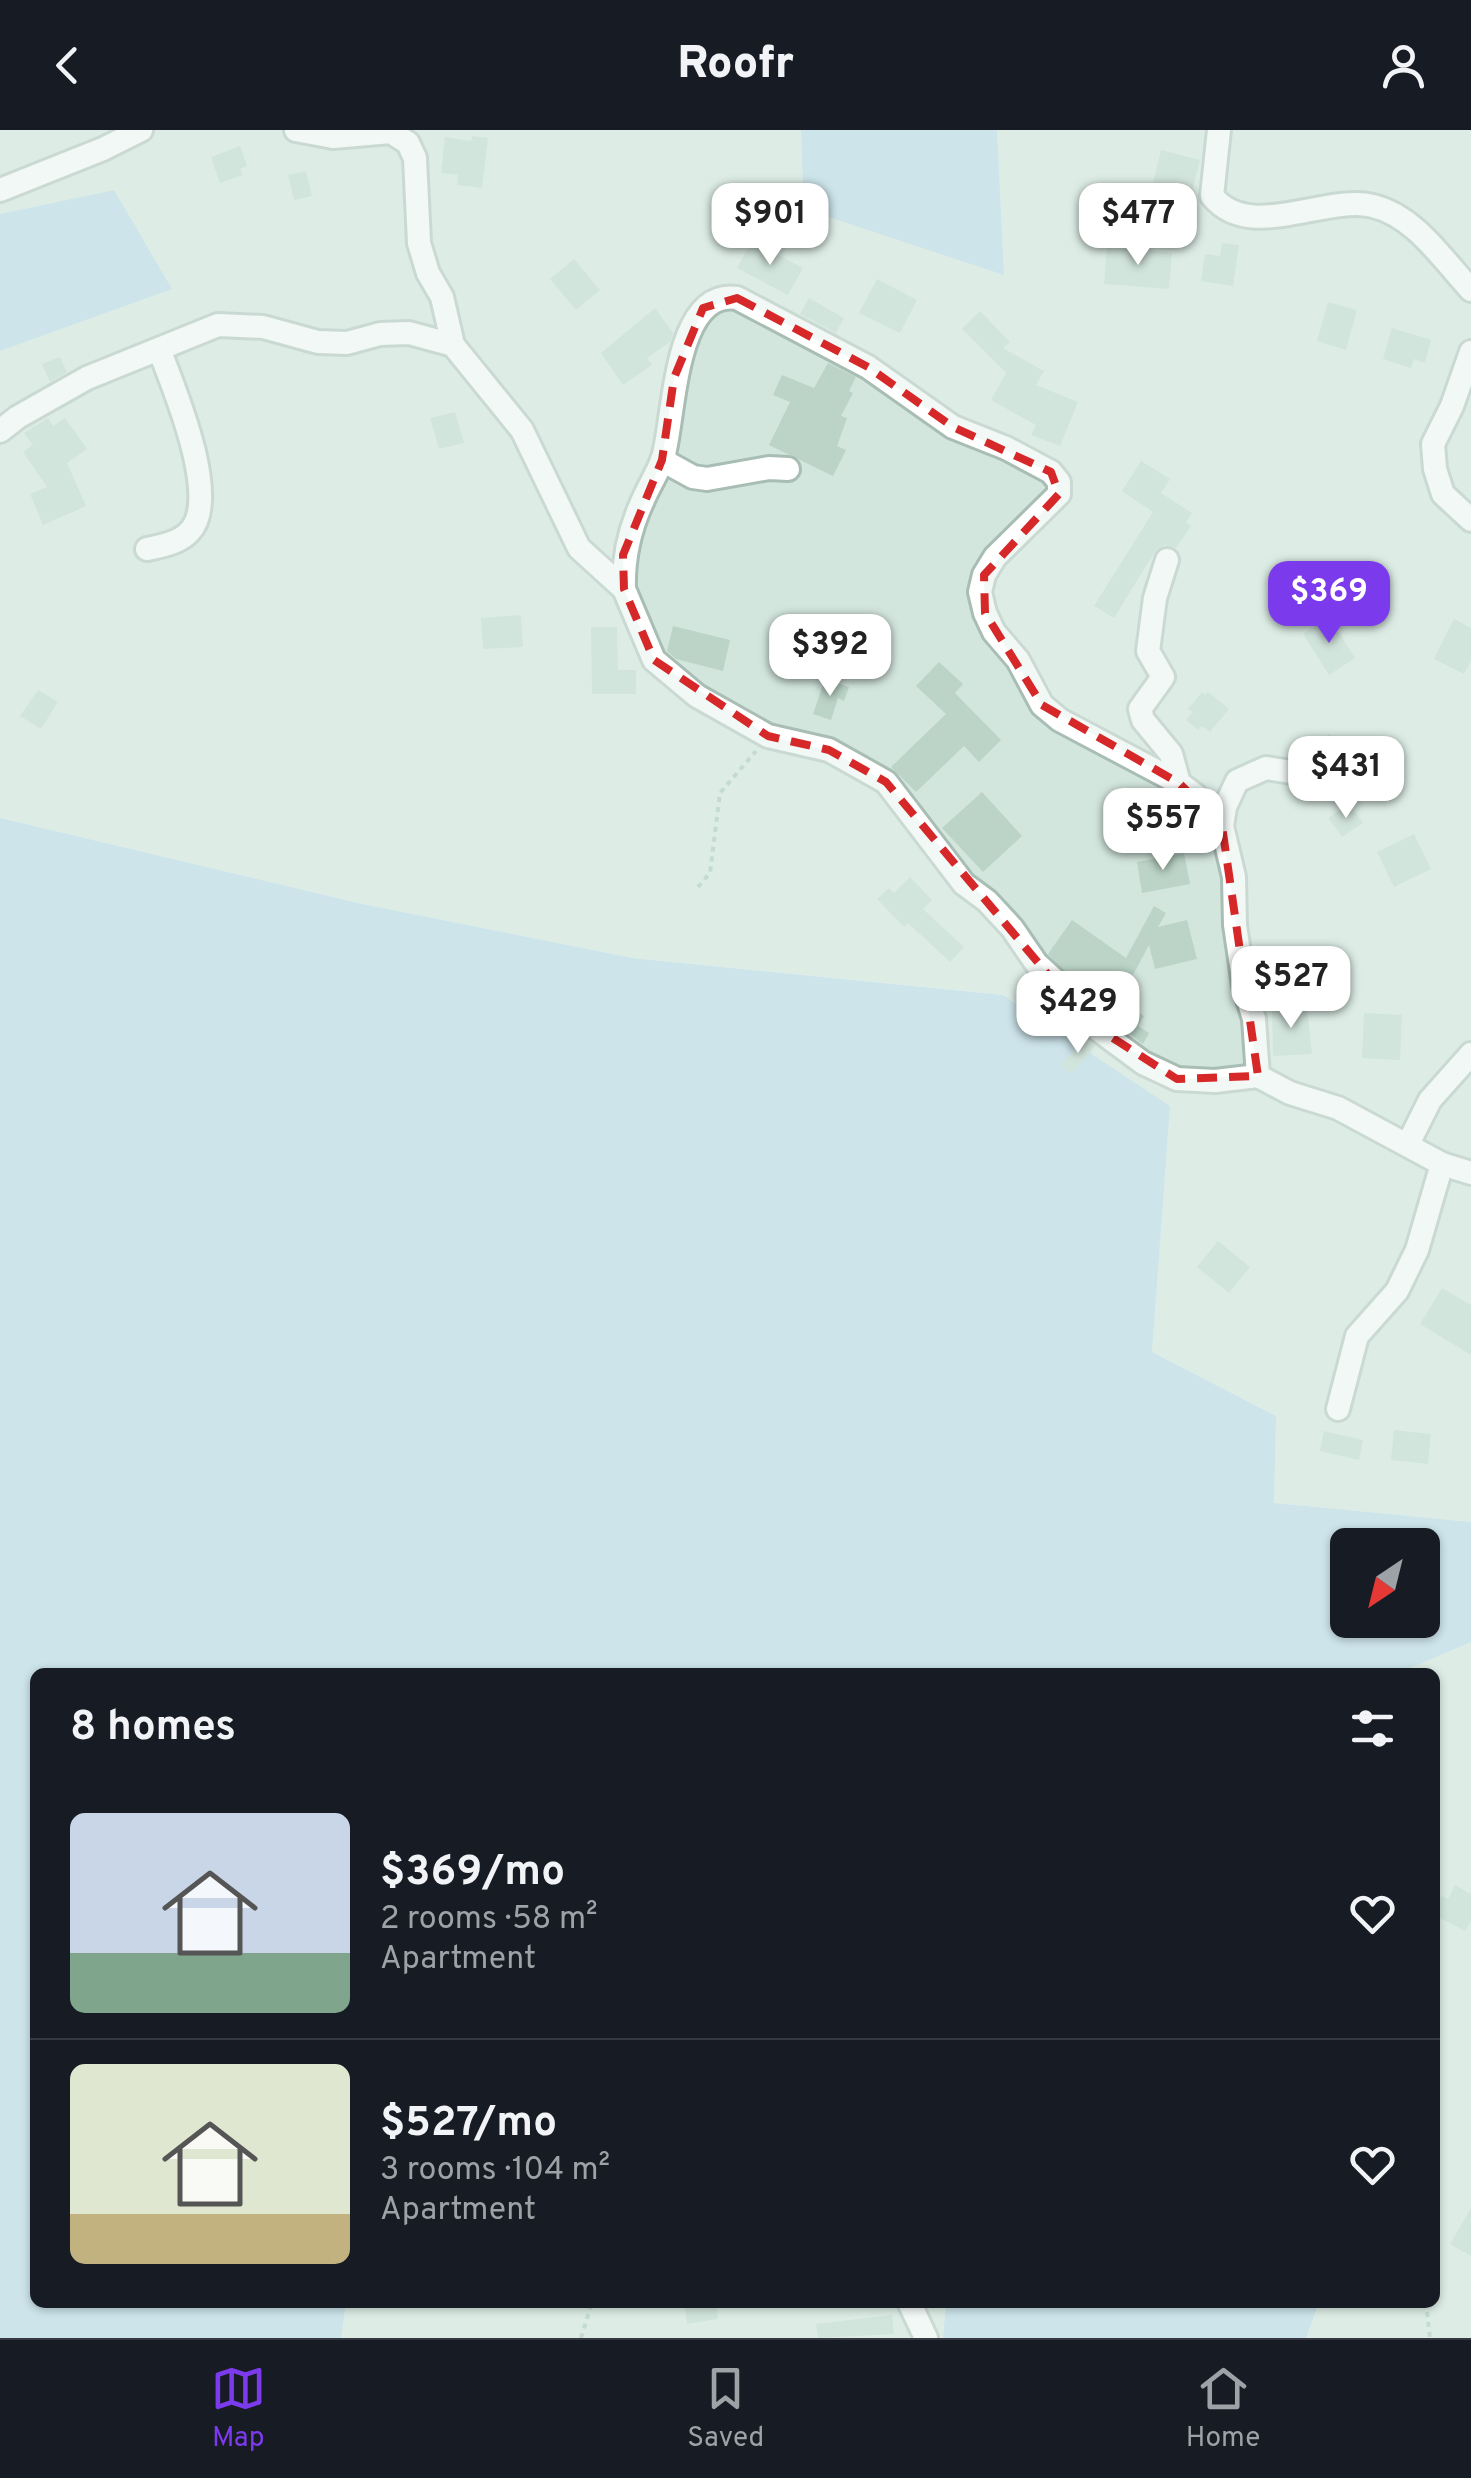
<!DOCTYPE html>
<html lang="en">
<head>
<meta charset="utf-8">
<style>
	body { margin:0; font-family:Overpass,sans-serif; background:#242831; color:#f1f3f6; height:100vh; display:flex; flex-direction:column; font-size:38px; white-space:nowrap }
	* { box-sizing:border-box; margin:0 }
	p { font-size:32px; color:#9ea1a6 }
	.icon { flex:none; width:55px; height:55px; fill:none; stroke:currentColor; stroke-width:2; stroke-linecap:round; stroke-linejoin:round }
	.map { position:relative; flex:1; overflow:hidden }
	.sheet { position:absolute; left:30px; top:1538px; width:1410px; height:640px; display:flex; flex-direction:column; background:#171b24; border-radius:15px; box-shadow:0 2px 8px #0004 }
	.sheet>* { flex:none }
	.needle { width:65px; rotate:215deg }
	.buttons { position:absolute; left:1330px; top:1398px; display:grid; gap:20px }
	.buttons a { display:grid; place-items:center; width:110px; height:110px; border-radius:15px; background:#171b24; box-shadow:0 2px 8px #0004; font-size:50px }
	.price { position:absolute; translate:-50% -85px; padding:0 22px; border-radius:20px; background:#fff; color:#222; font-size:32px; line-height:65px; filter:drop-shadow(0 2px 5px #0008) }
	.price::after { content:''; position:absolute; left:50%; top:60px; width:30px; height:22px; margin-left:-15px; background:inherit; clip-path:polygon(0 0,100% 0,50% 100%) }
	.price.active { background:#7c3aed; color:#fff }
	ul { padding:0; list-style:none }
	li { display:flex; align-items:center; gap:30px; height:250px; padding:0 40px }
	li+li { border-top:2px solid #363941 }
	li span { display:grid; place-items:center; flex:none; width:280px; height:200px; border-radius:15px; color:#555 }
	li>.icon { margin-inline-start:auto }
	span .icon { width:120px; height:120px; fill:#fffc; stroke-width:1 }
	li b { font-size:42px }
	h2 { display:flex; justify-content:space-between; align-items:center; height:120px; padding:0 40px; font-size:42px }
	header { display:flex; justify-content:space-between; align-items:center; height:130px; padding:0 40px; background:#171b24; font-size:45px; font-weight:800 }
	.tabs { display:flex; justify-content:space-around; align-items:center; height:140px; border-top:2px solid #363941; background:#171b24; font-size:28px; color:#9ea1a6 }
	.tabs a { display:grid; justify-items:center; gap:5px }
	.tabs .active { color:#7c3aed }
	.map>svg:first-child { display:block }
	.residential { fill:#d3e6de }
	.green { fill:#aed3e6; fill-rule:evenodd }
	.building { fill:#bbd4c7 }
	.lines { fill:none; stroke-linecap:round; stroke-linejoin:round }
	.minor-casing { stroke:#a8bdb4; stroke-width:28 }
	.path { stroke:#99bfae; stroke-width:4; stroke-dasharray:5 5; stroke-linecap:butt }
	.minor { stroke:#fff; stroke-width:22 }
	.marked { fill:none; stroke:#d62828; stroke-width:8; stroke-dasharray:20 12; stroke-linejoin:round }
</style>
</head>
<body>
<header><svg class="icon" aria-label="back" viewBox="0 0 24 24"><path d="M15 5l-7 7 7 7"/></svg>Roofr<svg class="icon" aria-label="person" viewBox="0 0 24 24"><circle cx="12" cy="8" r="4"/><path d="M4 21q1-7 8-7t8 7"/></svg></header>
<div class="map">
<svg width="1471" height="2208" viewBox="0 0 1471 2208">
	<rect width="100%" height="100%" fill="#e5f2ed"/>
	<!-- residential -->
	<g class="residential">
		<path d="M0,0H801L805,79L1004,144L997,0H1471V1392L1274,1373L1276,1286L1152,1222L1170,976L1003,865L632,828L362,774L0,688V221L171,159L114,60L0,84Z"/>
		<path d="M1471,1512V2208H1306L1319,2173L1435,2172V1542H1401Z"/>
		<path d="M346,2173H946L943,2208H341Z"/>
	</g>
	<!-- green -->
	<g class="green">
		<path d="M801,0H997L1004,145L804,79Z"/>
		<path d="M114,60L172,159L0,221V84Z"/>
		<path d="M0,688L362,774L632,828L1003,865L1170,976L1152,1222L1276,1286L1274,1373L1471,1392V1512L1401,1542H35V2172L346,2173L341,2208H0ZM1348,1415H1422V1490H1348Z"/>
		<path d="M946,2173V2172L1319,2173L1306,2208H943Z"/>
	</g>
	<!-- building -->
	<g class="building">
		<path d="M472,6L488,8L482,58L457,55L458,45L441,43L445,7L471,11Z"/>
		<path d="M240,16L247,36L240,39L243,45L220,53L211,27Z"/>
		<path d="M1161,20L1200,30L1191,66L1186,65L1185,71L1151,62Z"/>
		<path d="M306,41L312,66L294,70L288,45Z"/>
		<path d="M752,111L803,138L788,165L737,138Z"/>
		<path d="M1222,113L1239,115L1233,156L1201,151L1205,124L1220,126Z"/>
		<path d="M1107,117L1172,123L1169,159L1104,154Z"/>
		<path d="M574,129L600,160L576,180L550,149Z"/>
		<path d="M877,149L917,170L900,203L859,183Z"/>
		<path d="M809,168L844,188L836,203L800,184Z"/>
		<path d="M1328,172L1357,180L1346,220L1317,211Z"/>
		<path d="M655,178L673,203L671,211L647,228L652,235L623,255L601,223Z"/>
		<path d="M980,181L1010,212L1003,218L1044,241L1036,255L1078,272L1060,316L1031,305L1036,295L991,270L1006,243L962,199Z"/>
		<path d="M1392,198L1431,210L1425,233L1414,229L1411,238L1383,229Z"/>
		<path d="M60,227L67,242L50,252L42,234Z"/>
		<path d="M828,233L856,247L849,261L853,263L841,286L847,288L837,316L846,320L833,346L769,315L790,272L773,265L782,245L814,258Z"/>
		<path d="M455,282L464,313L439,319L430,288Z"/>
		<path d="M48,288L53,296L65,288L87,319L67,333L86,376L43,395L30,364L47,357L23,322L33,315L24,303Z"/>
		<path d="M1141,331L1170,349L1161,363L1192,383L1186,392L1191,396L1176,418L1165,415L1156,420L1114,488L1094,476L1153,382L1122,361Z"/>
		<path d="M521,485L523,517L483,519L481,488Z"/>
		<path d="M1329,487L1355,528L1329,545L1303,504Z"/>
		<path d="M1454,489L1471,498V531L1464,544L1434,529Z"/>
		<path d="M673,496L730,510L723,541L676,529L667,521Z"/>
		<path d="M591,497H617L618,540H636V564H592Z"/>
		<path d="M939,532L963,554L955,563L1001,610L979,632L964,616L916,662L891,637L946,584L916,556Z"/>
		<path d="M825,549L849,557L844,571L838,568L831,590L813,584Z"/>
		<path d="M38,560L58,572L41,599L20,586Z"/>
		<path d="M1202,562L1205,565L1208,562L1229,579L1210,602L1202,596L1198,600L1186,590L1193,582L1188,579Z"/>
		<path d="M1329,604L1343,620L1323,638L1308,624Z"/>
		<path d="M982,662L1022,706L983,742L942,698Z"/>
		<path d="M1349,674L1363,693L1342,707L1328,688Z"/>
		<path d="M1414,704L1431,739L1394,757L1377,722Z"/>
		<path d="M1184,723L1190,754L1142,763L1137,732Z"/>
		<path d="M910,747L932,770L923,779L964,817L950,832L908,793L904,797L877,769L889,758L894,763Z"/>
		<path d="M1154,776L1166,783L1158,797L1187,790L1197,829L1155,839L1149,815L1119,871L1144,886L1138,896L1149,903L1143,914L1100,882L1101,874L1085,863L1048,824L1072,790L1126,828Z"/>
		<path d="M1307,876L1312,924L1273,926L1272,877Z"/>
		<path d="M1364,883L1402,885L1400,930L1362,928Z"/>
		<path d="M1084,908L1095,916L1072,944L1061,935Z"/>
		<path d="M1218,1111L1250,1137L1229,1163L1197,1137Z"/>
		<path d="M1442,1158L1471,1175V1225L1420,1194Z"/>
		<path d="M1394,1300L1431,1304L1428,1334L1391,1330Z"/>
		<path d="M1324,1301L1363,1310L1359,1330L1320,1321Z"/>
		<path d="M1455,1755L1471,1764V1791L1465,1801L1438,1787L1440,1783L1435,1781L1442,1766L1448,1769Z"/>
		<path d="M1471,2078V2126L1450,2114Z"/>
		<path d="M684,2172H716L718,2189L687,2194Z"/>
		<path d="M892,2185L894,2204L818,2208L816,2194Z"/>
	</g>
	<g class="lines">
		<defs>
			<g id="minor">
				<path d="M296,0L333,7L391,2L408,13L415,28L419,113L428,143L442,167L453,215"/>
				<path d="M1219,0L1212,66C1250,113 1325,64 1373,76C1415,86 1443,130 1471,160"/>
				<path d="M0,60L103,19L141,0"/>
				<path d="M1471,222L1452,276L1433,314L1435,339L1443,364L1471,390"/>
				<path d="M0,301L18,287L87,248L218,195L263,197L318,212L347,213L380,204L409,203L453,215L522,300L579,418L624,459L654,530L697,566L768,606L829,620L886,652L964,754L987,771L1012,798L1036,833L1061,856L1089,893L1143,933L1177,949L1215,951L1258,946L1290,963L1338,978L1442,1034L1471,1043"/>
				<path d="M662,330L693,347L707,349L769,338L788,339"/>
				<path d="M147,419C161,416 180,413 190,401C221,368 173,256 159,219"/>
				<path d="M1167,430L1155,468L1148,521L1163,547L1140,579L1143,590L1171,624L1179,653L1195,665L1222,696"/>
				<path d="M624,459C623,427 629,400 643,370C649,356 658,342 663,328C675,288 673,159 737,168L868,237L953,297L1006,318L1051,342L1059,352V364L995,427L984,445L980,462L985,483L994,502L1018,530L1042,575L1060,590L1179,653"/>
				<path d="M1258,946L1254,889L1244,856L1235,795L1234,747L1222,696L1225,677L1237,651L1266,638L1310,645"/>
				<path d="M1408,1014L1430,970L1471,924"/>
				<path d="M1338,1279L1357,1206L1397,1161L1417,1120L1442,1034"/>
				<path d="M909,2172L926,2208"/>
			</g>
		</defs>
		<!-- minor casing -->
		<use href="#minor" class="minor-casing"/>
		<!-- path -->
		<g class="path">
			<path d="M698,757L710,743L720,663L756,621"/>
			<path d="M1426,2172L1430,2208"/>
			<path d="M581,2208L592,2172"/>
		</g>
		<!-- minor -->
		<use href="#minor" class="minor"/>
	</g>
	<!-- marked area -->
	<path d="M0 0H1471V2208H0ZM737,168L868,237L953,297L1051,342L1059,364L984,445L985,483L1042,575L1179,653L1222,696L1258,946L1177,949L1089,893L886,652L829,620L768,606L654,530L624,459L623,425L662,330L674,248L703,178Z" fill="#e5f2ed" fill-opacity=".55" fill-rule="evenodd"/>
	<path class="marked" d="M737,168L868,237L953,297L1051,342L1059,364L984,445L985,483L1042,575L1179,653L1222,696L1258,946L1177,949L1089,893L886,652L829,620L768,606L654,530L624,459L623,425L662,330L674,248L703,178Z"/>
</svg>
<div class="buttons">
<a><svg class="needle" viewBox="-14 -14 28 28"><path d="M0-13l5 13h-10z" fill="#e53935"/><path d="M0 13l5-13h-10z" fill="#9ea1a6"/></svg></a>
</div>
<b class="price" style="left:770px;top:138px">$901</b>
<b class="price" style="left:1138px;top:138px">$477</b>
<b class="price active" style="left:1329px;top:516px">$369</b>
<b class="price" style="left:830px;top:569px">$392</b>
<b class="price" style="left:1346px;top:691px">$431</b>
<b class="price" style="left:1163px;top:743px">$557</b>
<b class="price" style="left:1291px;top:901px">$527</b>
<b class="price" style="left:1078px;top:926px">$429</b>
<section class="sheet">
<h2>8 homes<svg class="icon" aria-label="filters" viewBox="0 0 24 24"><path d="M4 7h16M4 17h16"/><circle cx="9" cy="7" r="2"/><circle cx="15" cy="17" r="2"/></svg></h2>
<ul>
<li><span style="background:linear-gradient(#c9d6e8 70%,#7fa58c 0)"><svg class="icon" aria-label="home" viewBox="0 0 24 24"><path d="M3 11l9-7 9 7M6 9v11h12V9"/></svg></span><div><b>$369/mo</b><p>2 rooms · 58 m²</p><p>Apartment</p></div><svg class="icon" aria-label="heart" viewBox="0 0 24 24"><path d="M12 20l-8-8c-3-5 5-10 8-4 3-6 11-1 8 4z"/></svg></li>
<li><span style="background:linear-gradient(#dfe7d0 75%,#c2b280 0)"><svg class="icon" aria-label="home" viewBox="0 0 24 24"><path d="M3 11l9-7 9 7M6 9v11h12V9"/></svg></span><div><b>$527/mo</b><p>3 rooms · 104 m²</p><p>Apartment</p></div><svg class="icon" aria-label="heart" viewBox="0 0 24 24"><path d="M12 20l-8-8c-3-5 5-10 8-4 3-6 11-1 8 4z"/></svg></li>
</ul>
</section>
</div>
<nav class="tabs">
<a class="active"><svg class="icon" aria-label="map" viewBox="0 0 24 24"><path d="M3 6l6-2 6 2 6-2v14l-6 2-6-2-6 2zM9 4v14M15 6v14"/></svg>Map</a>
<a><svg class="icon" aria-label="saved" viewBox="0 0 24 24"><path d="M7 4h10v16l-5-4-5 4z"/></svg>Saved</a>
<a><svg class="icon" aria-label="home" viewBox="0 0 24 24"><path d="M3 11l9-7 9 7M6 9v11h12V9"/></svg>Home</a>
</nav>
</body>
</html>
